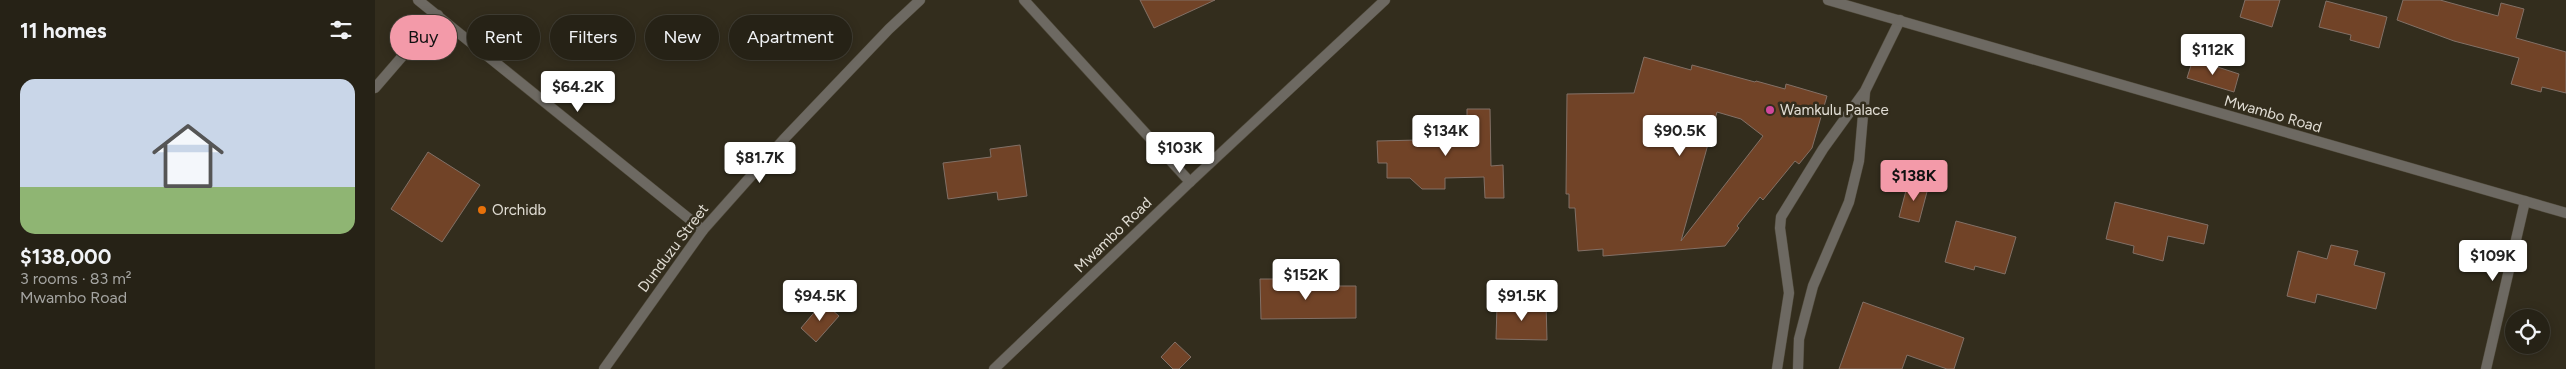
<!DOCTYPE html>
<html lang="en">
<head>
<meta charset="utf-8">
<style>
	body { margin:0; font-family:Figtree,sans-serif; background:#322f23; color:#f1f3f6; height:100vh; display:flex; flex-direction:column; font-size:19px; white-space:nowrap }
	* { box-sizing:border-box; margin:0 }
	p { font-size:16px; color:#a4a4a1 }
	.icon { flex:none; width:28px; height:28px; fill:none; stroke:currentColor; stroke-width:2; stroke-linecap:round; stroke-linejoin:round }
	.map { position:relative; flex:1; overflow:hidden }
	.drawer { display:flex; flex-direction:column; background:#262216; width:375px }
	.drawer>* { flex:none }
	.top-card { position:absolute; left:15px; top:15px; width:475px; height:45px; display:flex; gap:10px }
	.tools { position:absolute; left:2130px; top:309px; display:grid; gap:10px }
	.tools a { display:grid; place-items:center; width:45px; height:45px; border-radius:50%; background:#262216; box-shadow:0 2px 12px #0003,0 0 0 1px #423f35; font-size:25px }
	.price { position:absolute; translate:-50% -42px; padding:0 11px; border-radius:5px; background:#fff; color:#222; font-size:16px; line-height:32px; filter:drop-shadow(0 1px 2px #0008) }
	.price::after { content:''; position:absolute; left:50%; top:30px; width:15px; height:11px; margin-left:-8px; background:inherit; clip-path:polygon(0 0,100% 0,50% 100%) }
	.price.selected { background:#f39aa9; color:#111 }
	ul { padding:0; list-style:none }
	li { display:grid; align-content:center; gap:10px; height:265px; padding:0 20px }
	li+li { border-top:1px solid #423f35 }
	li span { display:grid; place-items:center; height:155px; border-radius:15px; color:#555 }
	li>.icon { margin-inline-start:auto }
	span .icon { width:90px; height:90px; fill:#fffc; stroke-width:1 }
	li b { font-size:21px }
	h2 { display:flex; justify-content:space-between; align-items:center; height:60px; padding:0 20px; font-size:21px }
	.chip { padding:0 18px; border-radius:22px; background:#262216; box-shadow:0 2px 12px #0003,0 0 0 1px #423f35; font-size:18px; line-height:45px }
	.chip.selected { background:#f39aa9; color:#111 }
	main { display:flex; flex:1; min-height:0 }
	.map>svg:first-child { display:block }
	.building { fill:#714327; stroke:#827066; fill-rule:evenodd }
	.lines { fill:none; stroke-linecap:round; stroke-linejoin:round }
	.service-casing { stroke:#4f493a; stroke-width:11 }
	.minor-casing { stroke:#4f493a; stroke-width:11 }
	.service { stroke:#6d6962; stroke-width:10 }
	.minor { stroke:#6d6962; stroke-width:10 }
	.hotel-dot { fill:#d1479c; stroke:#332d1d; stroke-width:2 }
	.food-dot { fill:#e8710a; stroke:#332d1d; stroke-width:2 }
	.labels { text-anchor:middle; stroke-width:5; stroke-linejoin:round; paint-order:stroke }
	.poi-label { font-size:15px; fill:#e1ddd4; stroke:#332d1d; text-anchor:start }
	.street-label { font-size:15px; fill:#e1ddd4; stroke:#332d1d }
</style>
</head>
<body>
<main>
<section class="drawer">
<h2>11 homes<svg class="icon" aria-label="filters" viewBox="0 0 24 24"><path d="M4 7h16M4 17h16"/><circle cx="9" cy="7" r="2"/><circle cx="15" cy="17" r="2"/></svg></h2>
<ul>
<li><span style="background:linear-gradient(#c9d6e8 70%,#8fb573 0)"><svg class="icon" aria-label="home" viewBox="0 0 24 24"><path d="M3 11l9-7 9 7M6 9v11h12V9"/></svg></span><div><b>$138,000</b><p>3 rooms · 83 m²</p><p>Mwambo Road</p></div></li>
</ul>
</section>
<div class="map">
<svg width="2191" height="369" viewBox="0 0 2191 369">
	<rect width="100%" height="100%" fill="#332d1d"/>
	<!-- building -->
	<g class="building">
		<path d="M765,0H840L779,28Z"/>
		<path d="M1870,0H1905L1897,27L1865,17Z"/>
		<path d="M2028,0H2065L2123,16L2126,3L2149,9L2141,38L2191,52V93L2167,87L2166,92L2136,84L2144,58L2079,41L2022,20Z"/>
		<path d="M1951,1L2012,17L2004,48L1975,40L1976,35L1944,27Z"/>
		<path d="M1269,57L1316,70L1317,65L1380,82L1381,81L1410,89L1411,84L1452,96L1437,148L1424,164L1420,161L1388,200L1385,197L1362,226L1364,228L1350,246L1228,256V249L1203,251L1200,208H1194V194H1191L1192,94L1259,93ZM1342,112L1366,119L1388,136L1306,241Z"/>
		<path d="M1818,59L1864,74L1859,92L1812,78Z"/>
		<path d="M1092,109H1115L1116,166L1128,165L1129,198H1110L1109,177L1070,178V189H1047L1035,178H1012V163H1003L1002,141L1043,140V133L1092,132Z"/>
		<path d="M645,145L652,196L623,200L622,192L573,199L568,163L616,157L615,149Z"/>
		<path d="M53,152L105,185L67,242L16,209Z"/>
		<path d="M1533,183L1553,188L1544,222L1524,217Z"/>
		<path d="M1740,202L1833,225L1829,244L1793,236L1788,261L1758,253L1759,246L1731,239Z"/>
		<path d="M1581,221L1641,237L1630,274L1600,266L1599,270L1570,262Z"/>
		<path d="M1956,245L1983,251L1979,265L2010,273L2001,309L1942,294L1940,303L1912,296L1923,251L1952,259Z"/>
		<path d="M885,279H912V286H981V318L886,319Z"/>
		<path d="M448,302L464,316L441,342L426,328Z"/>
		<path d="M1148,302H1171L1172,340L1121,339L1122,306H1148Z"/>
		<path d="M1488,302L1589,338L1579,369H1572L1532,355L1527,369H1464Z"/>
		<path d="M800,342L816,357L804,369H798L786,357Z"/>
	</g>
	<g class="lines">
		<defs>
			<g id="service">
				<path d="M1402,369L1414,293L1405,228L1406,217L1448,149L1490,91L1525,20"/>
				<path d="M1423,369L1424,339L1438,286L1474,202L1484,161L1490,92"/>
			</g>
			<g id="minor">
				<path d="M43,0L328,230"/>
				<path d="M649,0L815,182"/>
				<path d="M1453,0L2191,213"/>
				<path d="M0,88L63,15"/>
				<path d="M229,369L328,230L409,139L514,29L545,0"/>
				<path d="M619,369L815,182L1010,0"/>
				<path d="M2111,369L2150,201"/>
			</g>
		</defs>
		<!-- service casing -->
		<use href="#service" class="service-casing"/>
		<!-- minor casing -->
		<use href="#minor" class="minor-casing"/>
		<!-- service -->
		<use href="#service" class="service"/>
		<!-- minor -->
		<use href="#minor" class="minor"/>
	</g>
	<!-- markers -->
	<circle class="hotel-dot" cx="1395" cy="110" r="5"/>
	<circle class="food-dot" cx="107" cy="210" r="5"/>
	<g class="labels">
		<!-- poi labels -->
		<g class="poi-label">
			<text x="1405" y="115">Wamkulu Palace</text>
			<text x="117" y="215">Orchidb</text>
		</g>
		<!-- street labels -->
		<g class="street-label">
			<text transform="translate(1898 114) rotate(16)" y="5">Mwambo Road</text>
			<text transform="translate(738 235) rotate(-44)" y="5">Mwambo Road</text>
			<text transform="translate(298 248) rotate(-53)" y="5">Dunduzu Street</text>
		</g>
	</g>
</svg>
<div class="tools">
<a><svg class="icon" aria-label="locate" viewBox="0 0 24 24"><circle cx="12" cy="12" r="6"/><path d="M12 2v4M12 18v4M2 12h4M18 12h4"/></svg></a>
</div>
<b class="price" style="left:1838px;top:76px">$112K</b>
<b class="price" style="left:203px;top:113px">$64.2K</b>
<b class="price" style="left:1071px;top:157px">$134K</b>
<b class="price" style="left:1305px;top:157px">$90.5K</b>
<b class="price" style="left:805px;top:174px">$103K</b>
<b class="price" style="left:385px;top:184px">$81.7K</b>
<b class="price selected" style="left:1539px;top:202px">$138K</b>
<b class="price" style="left:2118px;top:282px">$109K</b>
<b class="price" style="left:931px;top:301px">$152K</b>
<b class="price" style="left:445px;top:322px">$94.5K</b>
<b class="price" style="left:1147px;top:322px">$91.5K</b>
<div class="top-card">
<a class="chip selected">Buy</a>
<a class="chip">Rent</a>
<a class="chip">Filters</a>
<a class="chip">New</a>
<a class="chip">Apartment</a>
</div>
</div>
</main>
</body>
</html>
